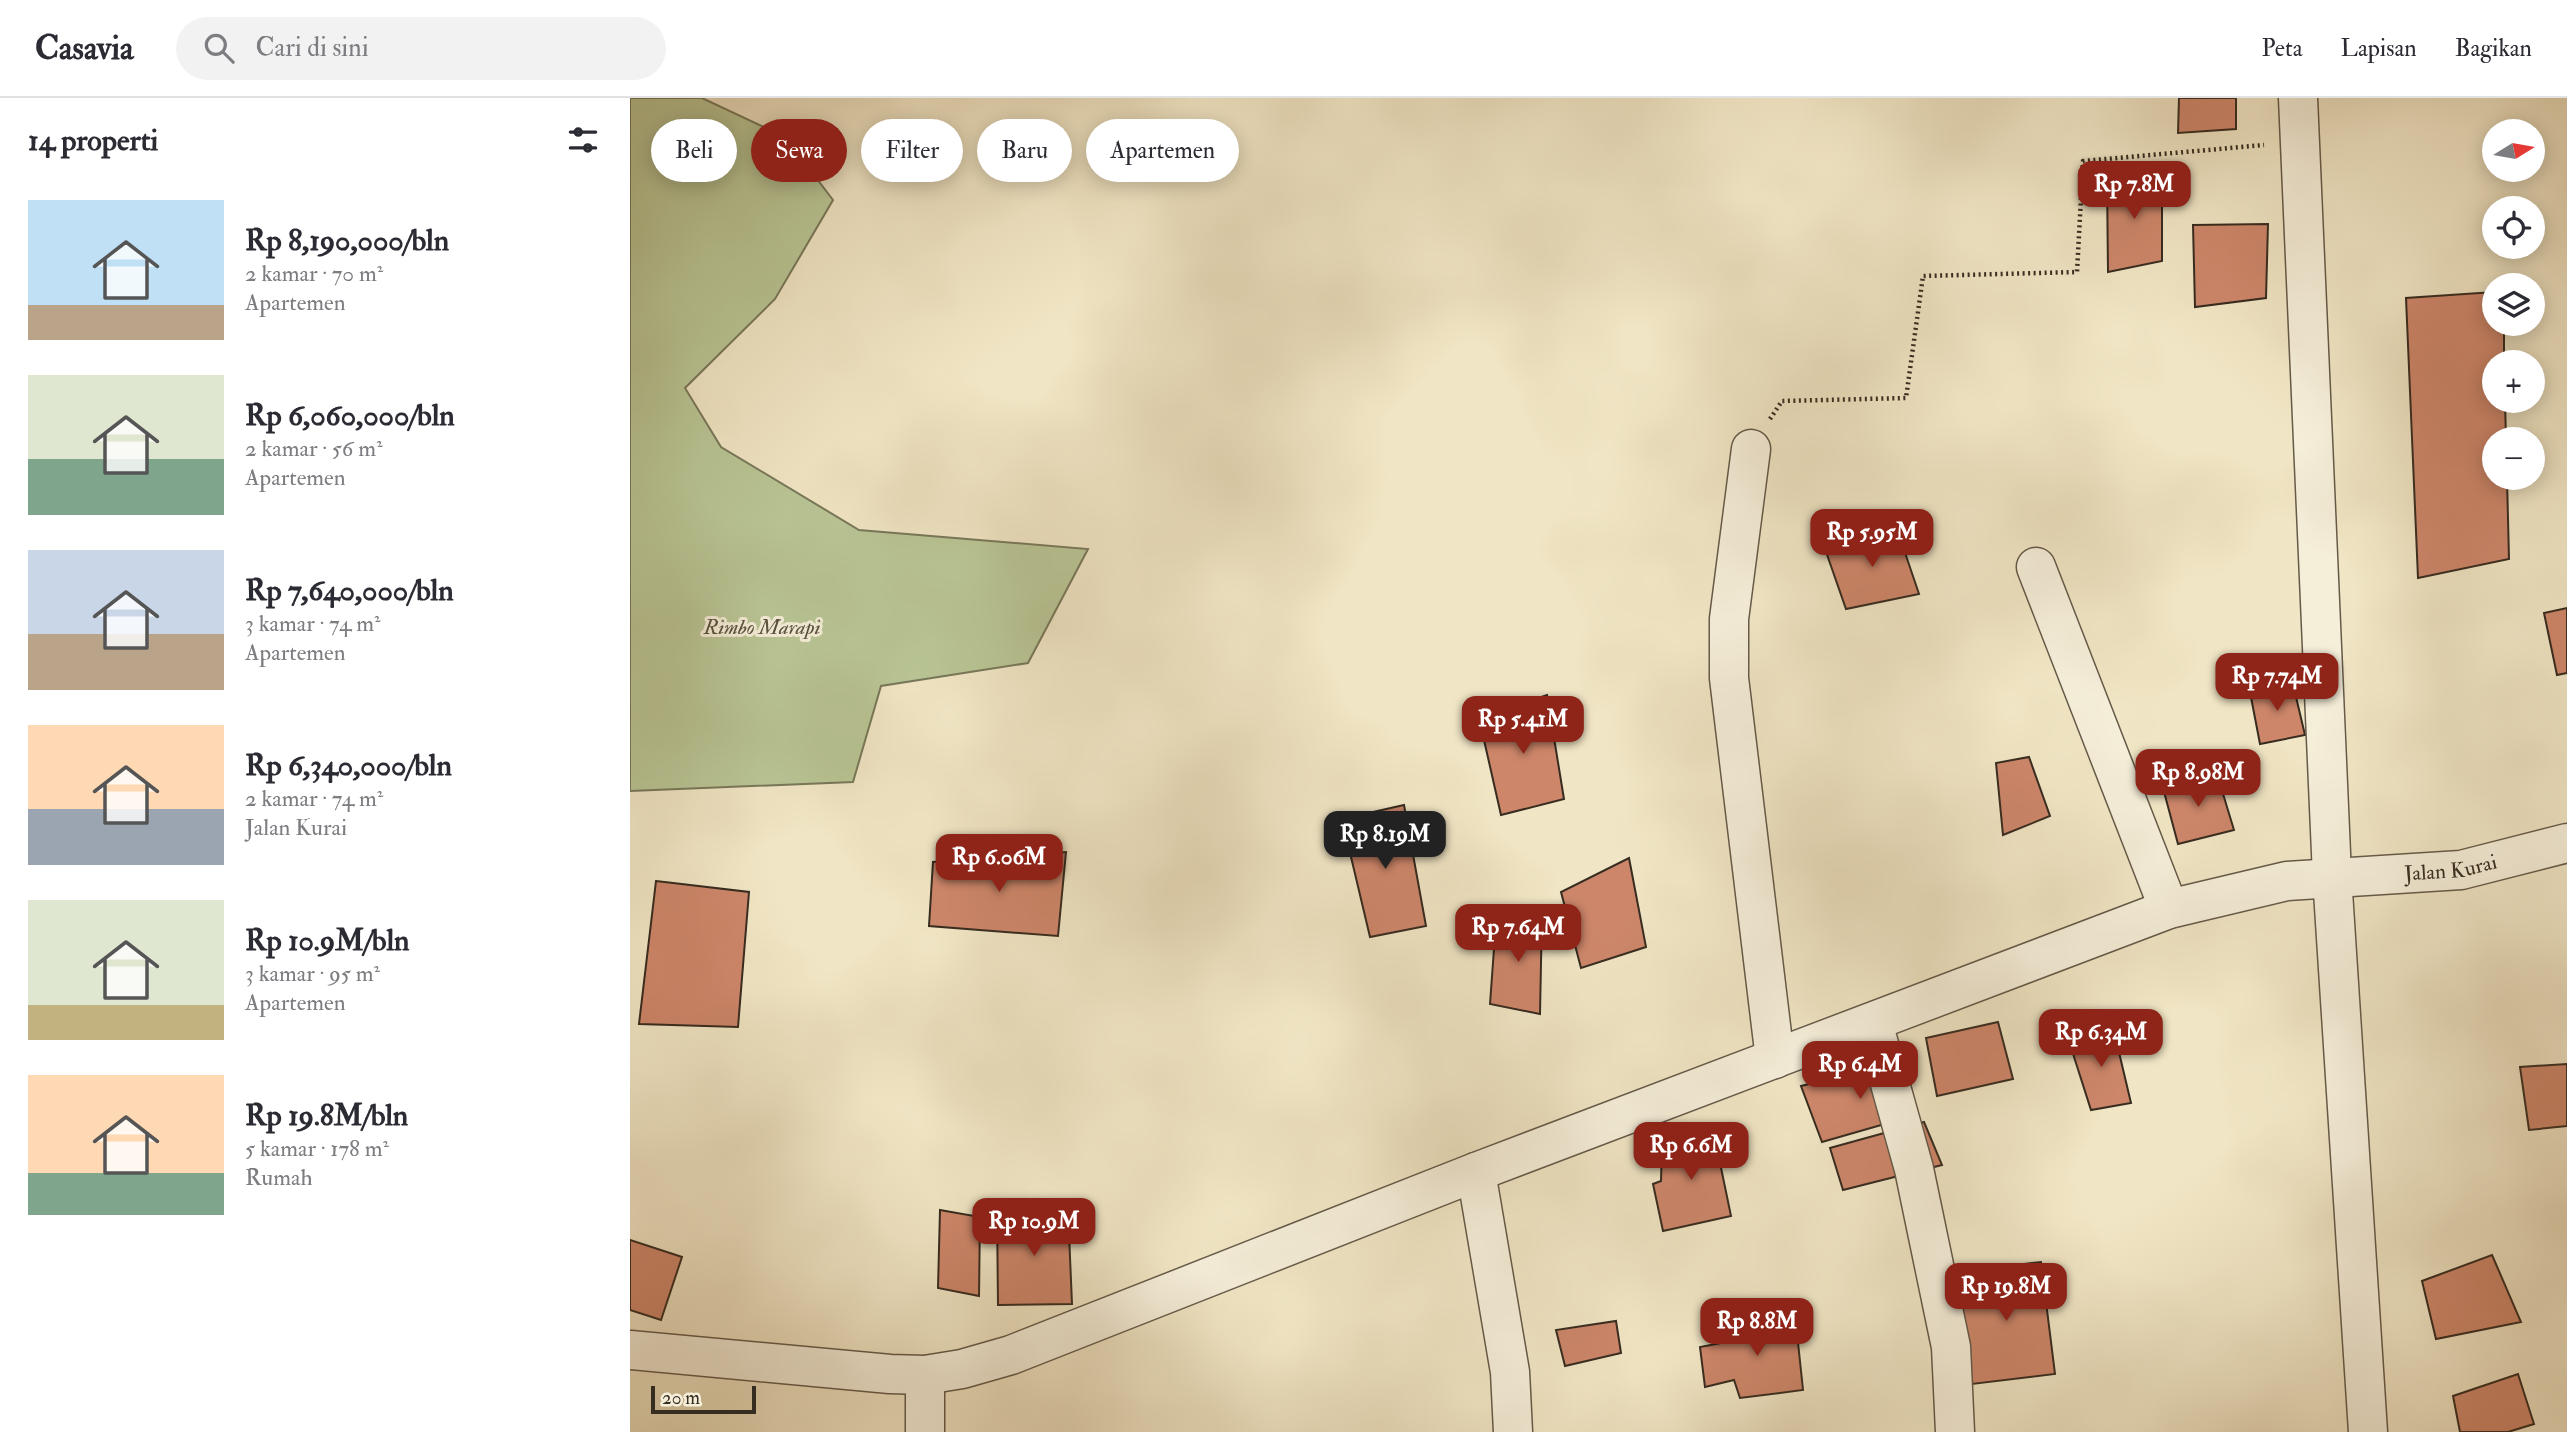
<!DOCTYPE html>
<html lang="id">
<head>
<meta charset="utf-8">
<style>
	body { margin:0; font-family:"IM FELL Double Pica",serif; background:#f2f2f3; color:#2b2b33; height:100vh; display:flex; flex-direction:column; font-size:26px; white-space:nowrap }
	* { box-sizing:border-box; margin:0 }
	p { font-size:23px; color:#7c7c81 }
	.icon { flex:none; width:38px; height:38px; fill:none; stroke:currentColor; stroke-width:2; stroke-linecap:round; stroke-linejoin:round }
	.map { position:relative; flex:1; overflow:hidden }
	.sheet { display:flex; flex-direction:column; background:#fff; width:630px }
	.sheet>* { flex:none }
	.banner { position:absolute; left:21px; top:21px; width:665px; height:63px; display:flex; gap:14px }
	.needle { width:46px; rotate:79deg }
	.fabs { position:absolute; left:1852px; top:21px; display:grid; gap:14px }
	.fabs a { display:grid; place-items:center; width:63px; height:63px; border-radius:50%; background:#fff; box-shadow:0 4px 18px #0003; font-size:35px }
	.scale { position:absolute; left:21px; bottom:18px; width:105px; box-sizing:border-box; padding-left:7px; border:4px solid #372c20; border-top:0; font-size:19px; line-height:24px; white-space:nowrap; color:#372c20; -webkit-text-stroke:5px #f5eed9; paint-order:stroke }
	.price { position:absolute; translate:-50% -60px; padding:0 16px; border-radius:14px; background:#8f2418; color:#fff; font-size:23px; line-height:46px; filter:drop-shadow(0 2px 4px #0008) }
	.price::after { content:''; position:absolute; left:50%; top:42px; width:21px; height:16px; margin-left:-10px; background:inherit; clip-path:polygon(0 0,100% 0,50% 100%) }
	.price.on { background:#222; color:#fff }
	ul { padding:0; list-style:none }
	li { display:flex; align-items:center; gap:21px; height:175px; padding:0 28px }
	li span { display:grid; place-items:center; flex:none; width:196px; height:140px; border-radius:0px; color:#555 }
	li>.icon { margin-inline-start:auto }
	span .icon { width:84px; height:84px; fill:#fffc; stroke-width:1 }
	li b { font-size:30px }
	h2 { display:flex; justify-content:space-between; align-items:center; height:84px; padding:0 28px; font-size:30px }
	.chip { padding:0 24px; border-radius:32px; background:#fff; box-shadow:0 4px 18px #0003; font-size:24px; line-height:63px }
	.chip.on { background:#8f2418; color:#fff }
	header { display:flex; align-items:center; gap:42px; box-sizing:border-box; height:98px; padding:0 35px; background:#fff; border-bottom:2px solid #e1e1e2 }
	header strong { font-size:33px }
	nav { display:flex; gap:38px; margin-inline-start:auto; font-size:24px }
	.search { width:490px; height:63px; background:#f2f2f3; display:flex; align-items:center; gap:18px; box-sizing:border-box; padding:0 24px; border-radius:38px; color:#7c7c81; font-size:26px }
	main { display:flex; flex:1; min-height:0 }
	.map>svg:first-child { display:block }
	.green { fill:#b9c595; stroke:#78785a; stroke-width:2 }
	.building { fill:#cd866a; stroke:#372c20; stroke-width:2 }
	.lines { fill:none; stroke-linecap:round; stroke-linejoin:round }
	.minor-casing { stroke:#655a49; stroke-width:41 }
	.tertiary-casing { stroke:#655a49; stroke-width:41 }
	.path { stroke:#372c20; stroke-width:4.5; stroke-dasharray:2 3.5; stroke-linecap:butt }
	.minor { stroke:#f5eed9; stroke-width:38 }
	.tertiary { stroke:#f5eed9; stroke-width:38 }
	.labels { text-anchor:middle; stroke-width:6; stroke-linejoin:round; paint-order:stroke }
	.park-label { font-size:21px; font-style:italic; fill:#58523d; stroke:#f5eed9 }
	.street-label { font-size:21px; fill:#372c20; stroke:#f5eed9 }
</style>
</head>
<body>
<header>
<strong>Casavia</strong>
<div class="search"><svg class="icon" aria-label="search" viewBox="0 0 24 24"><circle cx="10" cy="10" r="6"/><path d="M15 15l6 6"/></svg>Cari di sini</div>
<nav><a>Peta</a><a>Lapisan</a><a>Bagikan</a></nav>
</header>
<main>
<section class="sheet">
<h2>14 properti<svg class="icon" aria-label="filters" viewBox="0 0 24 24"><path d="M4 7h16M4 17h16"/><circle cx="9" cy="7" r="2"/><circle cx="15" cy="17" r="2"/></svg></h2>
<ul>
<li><span style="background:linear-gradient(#bfe0f5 75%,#b9a48a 0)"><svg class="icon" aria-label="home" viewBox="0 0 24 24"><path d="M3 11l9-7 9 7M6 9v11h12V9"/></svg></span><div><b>Rp 8,190,000/bln</b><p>2 kamar · 70 m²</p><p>Apartemen</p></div></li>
<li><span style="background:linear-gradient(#dfe7d0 60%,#7fa58c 0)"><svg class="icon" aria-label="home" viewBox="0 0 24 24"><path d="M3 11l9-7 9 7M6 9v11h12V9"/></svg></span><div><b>Rp 6,060,000/bln</b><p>2 kamar · 56 m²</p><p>Apartemen</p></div></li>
<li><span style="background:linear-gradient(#c9d6e8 60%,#b9a48a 0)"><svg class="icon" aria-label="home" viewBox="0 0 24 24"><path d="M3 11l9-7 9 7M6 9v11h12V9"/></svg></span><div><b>Rp 7,640,000/bln</b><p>3 kamar · 74 m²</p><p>Apartemen</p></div></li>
<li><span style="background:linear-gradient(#ffd9b3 60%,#9aa5b1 0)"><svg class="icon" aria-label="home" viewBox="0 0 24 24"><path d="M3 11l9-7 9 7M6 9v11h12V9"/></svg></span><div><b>Rp 6,340,000/bln</b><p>2 kamar · 74 m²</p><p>Jalan Kurai</p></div></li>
<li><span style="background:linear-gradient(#dfe7d0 75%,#c2b280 0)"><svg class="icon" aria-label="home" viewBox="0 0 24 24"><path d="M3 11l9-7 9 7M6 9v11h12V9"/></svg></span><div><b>Rp 10.9M/bln</b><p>3 kamar · 95 m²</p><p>Apartemen</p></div></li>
<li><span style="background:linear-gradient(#ffd9b3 70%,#7fa58c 0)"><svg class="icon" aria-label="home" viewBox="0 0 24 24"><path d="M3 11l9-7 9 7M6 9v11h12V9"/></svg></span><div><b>Rp 19.8M/bln</b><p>5 kamar · 178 m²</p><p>Rumah</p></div></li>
</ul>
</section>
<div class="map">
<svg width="1937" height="1334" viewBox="0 0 1937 1334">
	<rect width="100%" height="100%" fill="#f0e5c4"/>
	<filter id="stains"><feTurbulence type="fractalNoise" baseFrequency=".00286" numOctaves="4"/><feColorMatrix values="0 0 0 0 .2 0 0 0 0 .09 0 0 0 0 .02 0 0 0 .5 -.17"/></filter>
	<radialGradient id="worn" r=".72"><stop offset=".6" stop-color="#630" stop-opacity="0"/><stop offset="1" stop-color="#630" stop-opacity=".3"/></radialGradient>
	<!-- green -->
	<path class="green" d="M0,0H72L155,39L203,102L145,201L55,290L91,349L229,432L458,451L398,565L251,588L223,684L0,693Z"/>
	<!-- building -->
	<g class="building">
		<path d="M1549,0H1606V31L1548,35Z"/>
		<path d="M1532,77V163L1478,174L1477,80Z"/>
		<path d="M1638,126L1636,200L1565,209L1563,127Z"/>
		<path d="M1864,194V226H1874V264H1864V303H1875L1876,341H1864V380H1877L1879,461L1788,480L1776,200Z"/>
		<path d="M1267,431L1289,496L1216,511L1194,448Z"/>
		<path d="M1937,510V575L1927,577L1914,515Z"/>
		<path d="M1662,582L1675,637L1630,646L1620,594Z"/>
		<path d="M917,597L934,701L871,717L849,620Z"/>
		<path d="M1399,659L1420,718L1373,737L1366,665Z"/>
		<path d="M1587,676L1604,732L1548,746L1533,690Z"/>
		<path d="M774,707L796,828L740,839L712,721Z"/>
		<path d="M436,754L428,838L299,828L303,764Z"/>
		<path d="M999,760L1016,849L951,870L931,794Z"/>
		<path d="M26,783L119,794L108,929L9,926Z"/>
		<path d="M912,814L910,916L860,906L866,823Z"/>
		<path d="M1368,924L1383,981L1307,998L1296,940Z"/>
		<path d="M1483,929L1501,1005L1461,1012L1438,940Z"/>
		<path d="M1273,963L1286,1017L1192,1044L1171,988Z"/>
		<path d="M1937,966V1028L1899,1032L1890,969Z"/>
		<path d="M1294,1024L1312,1067L1213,1092L1200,1050Z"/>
		<path d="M1083,1031L1101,1118L1033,1133L1023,1086L1031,1083L1032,1045Z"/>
		<path d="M310,1112L350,1119L349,1198L308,1190Z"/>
		<path d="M367,1112H438L442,1206L368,1207Z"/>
		<path d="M0,1142L52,1159L31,1222L0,1212Z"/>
		<path d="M1862,1157L1891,1224L1806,1241L1792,1183Z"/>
		<path d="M1411,1164L1425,1276L1342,1286L1328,1174Z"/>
		<path d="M1165,1216L1173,1292L1110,1300L1104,1282L1075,1289L1070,1249L1107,1242L1105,1226Z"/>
		<path d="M986,1223L991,1255L935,1268L926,1232Z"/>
		<path d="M1888,1276L1904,1326L1878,1334H1830L1823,1298Z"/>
	</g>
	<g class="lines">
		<defs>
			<g id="minor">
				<path d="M1121,351L1099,521V580L1145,961"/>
				<path d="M1406,469L1539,811"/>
				<path d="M1243,925L1284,1071L1321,1249L1325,1334"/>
				<path d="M846,1074L880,1274L883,1334"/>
				<path d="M295,1277V1334"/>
			</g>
			<g id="tertiary">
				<path d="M1668,0L1702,778L1738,1334"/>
				<path id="s1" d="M0,1252L260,1276L295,1277L332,1271L381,1257L846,1074L1539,811L1657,783L1831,772L1937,745"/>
			</g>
		</defs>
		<!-- minor casing -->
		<use href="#minor" class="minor-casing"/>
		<!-- tertiary casing -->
		<use href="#tertiary" class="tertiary-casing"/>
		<!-- path -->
		<path class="path" d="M1140,321L1152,303L1276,300L1293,178L1447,174L1453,63L1634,47"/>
		<!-- minor -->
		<use href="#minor" class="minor"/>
		<!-- tertiary -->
		<use href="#tertiary" class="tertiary"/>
	</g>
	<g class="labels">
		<!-- park labels -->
		<g class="park-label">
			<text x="132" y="536">Rimbo Marapi</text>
		</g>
		<!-- street labels -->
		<g class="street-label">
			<text dy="7" stroke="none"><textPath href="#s1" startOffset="1911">Jalan Kurai</textPath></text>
		</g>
	</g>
	<rect width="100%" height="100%" filter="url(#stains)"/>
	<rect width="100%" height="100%" fill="url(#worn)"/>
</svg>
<div class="fabs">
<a><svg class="needle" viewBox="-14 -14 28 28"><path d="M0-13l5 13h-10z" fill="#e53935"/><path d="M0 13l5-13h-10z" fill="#7c7c81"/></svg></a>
<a><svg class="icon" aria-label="locate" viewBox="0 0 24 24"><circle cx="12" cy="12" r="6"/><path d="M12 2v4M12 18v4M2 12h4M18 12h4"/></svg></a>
<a><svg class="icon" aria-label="layers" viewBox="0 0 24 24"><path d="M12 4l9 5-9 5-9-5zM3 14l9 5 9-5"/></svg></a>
<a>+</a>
<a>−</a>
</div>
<div class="scale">20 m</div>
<b class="price" style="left:1504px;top:123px">Rp 7.8M</b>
<b class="price" style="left:1242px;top:471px">Rp 5.95M</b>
<b class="price" style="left:1647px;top:615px">Rp 7.74M</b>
<b class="price" style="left:893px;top:658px">Rp 5.41M</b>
<b class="price" style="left:1568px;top:711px">Rp 8.98M</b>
<b class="price on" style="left:755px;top:773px">Rp 8.19M</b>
<b class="price" style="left:369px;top:796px">Rp 6.06M</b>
<b class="price" style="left:888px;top:866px">Rp 7.64M</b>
<b class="price" style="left:1471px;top:971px">Rp 6.34M</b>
<b class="price" style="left:1230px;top:1003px">Rp 6.4M</b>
<b class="price" style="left:1061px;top:1084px">Rp 6.6M</b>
<b class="price" style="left:404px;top:1160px">Rp 10.9M</b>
<b class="price" style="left:1376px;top:1225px">Rp 19.8M</b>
<b class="price" style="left:1127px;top:1260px">Rp 8.8M</b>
<div class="banner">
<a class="chip">Beli</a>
<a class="chip on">Sewa</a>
<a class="chip">Filter</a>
<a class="chip">Baru</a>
<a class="chip">Apartemen</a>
</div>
</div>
</main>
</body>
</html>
